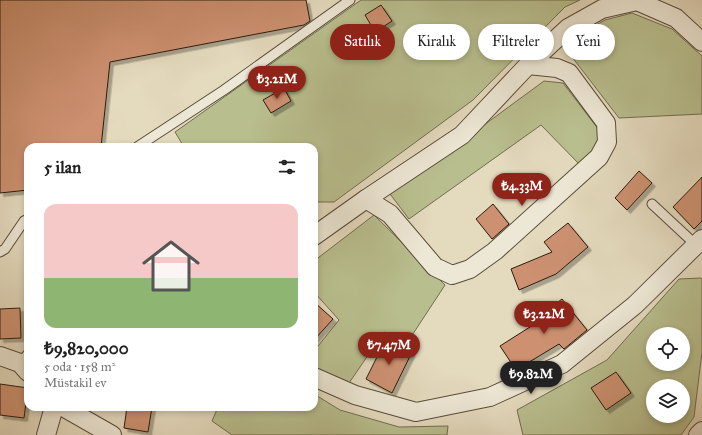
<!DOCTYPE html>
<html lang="tr">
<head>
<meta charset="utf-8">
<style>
	body { margin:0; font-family:"IM FELL Great Primer",serif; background:#f2f2f2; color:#222; height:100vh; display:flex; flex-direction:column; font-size:15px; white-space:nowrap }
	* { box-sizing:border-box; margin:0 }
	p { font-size:13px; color:#767676 }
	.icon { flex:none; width:22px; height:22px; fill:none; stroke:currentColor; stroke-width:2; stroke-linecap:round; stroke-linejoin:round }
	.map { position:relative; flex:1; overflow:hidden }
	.side { position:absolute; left:24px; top:143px; width:294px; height:268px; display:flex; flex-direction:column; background:#fff; border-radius:12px; box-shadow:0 2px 6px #0003 }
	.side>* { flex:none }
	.banner { position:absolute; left:330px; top:24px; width:312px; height:36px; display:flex; gap:8px }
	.controls { position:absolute; left:646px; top:327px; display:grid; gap:8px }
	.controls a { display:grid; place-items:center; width:44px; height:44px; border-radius:50%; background:#fff; box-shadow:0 2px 6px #0003; font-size:20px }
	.price { position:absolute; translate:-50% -34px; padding:0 9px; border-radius:14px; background:#8f2418; color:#fff; font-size:13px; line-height:26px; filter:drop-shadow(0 1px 2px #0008) }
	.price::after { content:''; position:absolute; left:50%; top:24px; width:12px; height:9px; margin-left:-6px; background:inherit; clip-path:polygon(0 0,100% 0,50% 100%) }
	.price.selected { background:#222; color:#fff }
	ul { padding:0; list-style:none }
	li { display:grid; align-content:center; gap:8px; height:212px; padding:0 20px }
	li+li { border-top:1px solid #e0e0e0 }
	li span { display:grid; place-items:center; height:124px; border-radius:12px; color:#555 }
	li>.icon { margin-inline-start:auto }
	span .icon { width:72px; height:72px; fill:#fffc; stroke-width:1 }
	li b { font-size:17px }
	h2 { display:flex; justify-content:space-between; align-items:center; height:48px; padding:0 20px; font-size:17px }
	.pill { padding:0 14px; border-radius:18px; background:#fff; box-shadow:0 2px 6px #0003; font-size:14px; line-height:36px }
	.pill.selected { background:#8f2418; color:#fff }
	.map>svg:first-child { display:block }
	.green { fill:#b9be8e; stroke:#726d4e; fill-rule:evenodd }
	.building { fill:#cd9171; stroke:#2b1c0e; filter:url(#shadow) }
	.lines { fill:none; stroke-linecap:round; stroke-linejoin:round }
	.lane-casing { stroke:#594c3a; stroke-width:11 }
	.street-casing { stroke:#594c3a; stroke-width:20 }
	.lane { stroke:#ede7d5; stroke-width:9 }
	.street { stroke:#ede7d5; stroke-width:18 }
</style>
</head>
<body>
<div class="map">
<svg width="702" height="435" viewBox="0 0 702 435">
	<defs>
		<filter id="shadow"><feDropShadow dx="3.5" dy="3.5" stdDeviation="0" flood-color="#0004"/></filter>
	</defs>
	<rect width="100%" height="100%" fill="#e4dabe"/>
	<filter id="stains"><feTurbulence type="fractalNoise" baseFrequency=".005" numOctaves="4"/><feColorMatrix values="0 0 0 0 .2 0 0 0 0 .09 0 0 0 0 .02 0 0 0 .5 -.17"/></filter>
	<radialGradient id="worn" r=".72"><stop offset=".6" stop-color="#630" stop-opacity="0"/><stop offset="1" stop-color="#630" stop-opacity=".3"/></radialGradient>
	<!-- green -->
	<g class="green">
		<path d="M361,0H580L565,7L473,100L334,202H314V147H184L175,132Z"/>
		<path d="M632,13L672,29L702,56V114L619,118L562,44L605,20Z"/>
		<path d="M544,81L563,83L599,130L598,144L581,166L541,125L409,219L390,194Z"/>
		<path d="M374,215L445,285L407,343L384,332L349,383L314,367V351L339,320L314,292V261Z"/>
		<path d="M701,278L702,279V352L694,417L681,435H523L517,410L607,360L679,279ZM653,334H683V364H653ZM653,386H683V416H653Z"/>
		<path d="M314,394L340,410L399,427L448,426L447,435H232L212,421L218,407H314Z"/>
	</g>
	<!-- building -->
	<g class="building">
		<path d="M0,0H306L310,21L304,25L110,62L101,147H28V190L0,193Z"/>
		<path d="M381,5L392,21L375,32L365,15Z"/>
		<path d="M284,88L291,101L271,113L263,100Z"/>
		<path d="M639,171L652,183L627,210L615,198Z"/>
		<path d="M702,177V221L694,229L673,207Z"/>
		<path d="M493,204L509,224L492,239L476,219Z"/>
		<path d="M568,223L588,247L556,274L519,290L511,269L552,252L544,242Z"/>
		<path d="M562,299L587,330L564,349L559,344L516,370L500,346L541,320L539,317Z"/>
		<path d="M314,302L333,319L314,340Z"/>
		<path d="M20,308L21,338L0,339V309Z"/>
		<path d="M386,339L412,352L392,393L366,379Z"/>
		<path d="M616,372L631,393L606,410L591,388Z"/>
		<path d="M0,384L28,388L24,418L0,415Z"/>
		<path d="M127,407H152L148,432L124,428Z"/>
	</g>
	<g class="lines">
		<defs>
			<g id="lane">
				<path d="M137,147L224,90L350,0"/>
				<path d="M652,204L696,245"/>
				<path d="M0,252L5,249L24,221L28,219"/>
				<path d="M20,363L28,354"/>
			</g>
			<g id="street">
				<path d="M366,199L390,214L435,267L452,275L470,269L495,251L599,157L607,142L606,123L569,73L557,68L528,65"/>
				<path d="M314,236L366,199L462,135L528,65L568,28L602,9L637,1L676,18L702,42"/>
				<path d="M0,356L20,363L28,372"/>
				<path d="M314,377L355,395L416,412L490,397L562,364L635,305L702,239"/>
				<path d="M63,407L112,435"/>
				<path d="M46,435L54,407"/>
				<path d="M698,435L702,431"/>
			</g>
		</defs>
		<!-- lane casing -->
		<use href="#lane" class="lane-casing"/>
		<!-- street casing -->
		<use href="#street" class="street-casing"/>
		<!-- lane -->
		<use href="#lane" class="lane"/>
		<!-- street -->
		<use href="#street" class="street"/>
	</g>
	<rect width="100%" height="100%" filter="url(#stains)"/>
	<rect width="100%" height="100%" fill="url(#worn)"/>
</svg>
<div class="controls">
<a><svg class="icon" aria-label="locate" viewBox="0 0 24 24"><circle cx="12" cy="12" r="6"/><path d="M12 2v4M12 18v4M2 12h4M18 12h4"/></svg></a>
<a><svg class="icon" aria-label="layers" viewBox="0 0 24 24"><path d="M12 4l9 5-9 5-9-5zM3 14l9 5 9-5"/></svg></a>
</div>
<b class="price" style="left:277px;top:100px">₺3.21M</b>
<b class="price" style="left:522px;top:207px">₺4.33M</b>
<b class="price" style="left:544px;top:335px">₺3.22M</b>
<b class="price" style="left:389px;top:366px">₺7.47M</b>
<b class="price selected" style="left:531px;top:395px">₺9.82M</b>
<div class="banner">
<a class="pill selected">Satılık</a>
<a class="pill">Kiralık</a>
<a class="pill">Filtreler</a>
<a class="pill">Yeni</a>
</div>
<section class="side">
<h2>5 ilan<svg class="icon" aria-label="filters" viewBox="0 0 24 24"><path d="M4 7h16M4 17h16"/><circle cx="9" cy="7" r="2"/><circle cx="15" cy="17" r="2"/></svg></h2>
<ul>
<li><span style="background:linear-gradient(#f6c9c9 60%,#8fb573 0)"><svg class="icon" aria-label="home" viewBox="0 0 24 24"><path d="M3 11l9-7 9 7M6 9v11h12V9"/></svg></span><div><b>₺9,820,000</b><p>5 oda · 158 m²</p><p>Müstakil ev</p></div></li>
</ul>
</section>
</div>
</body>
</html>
